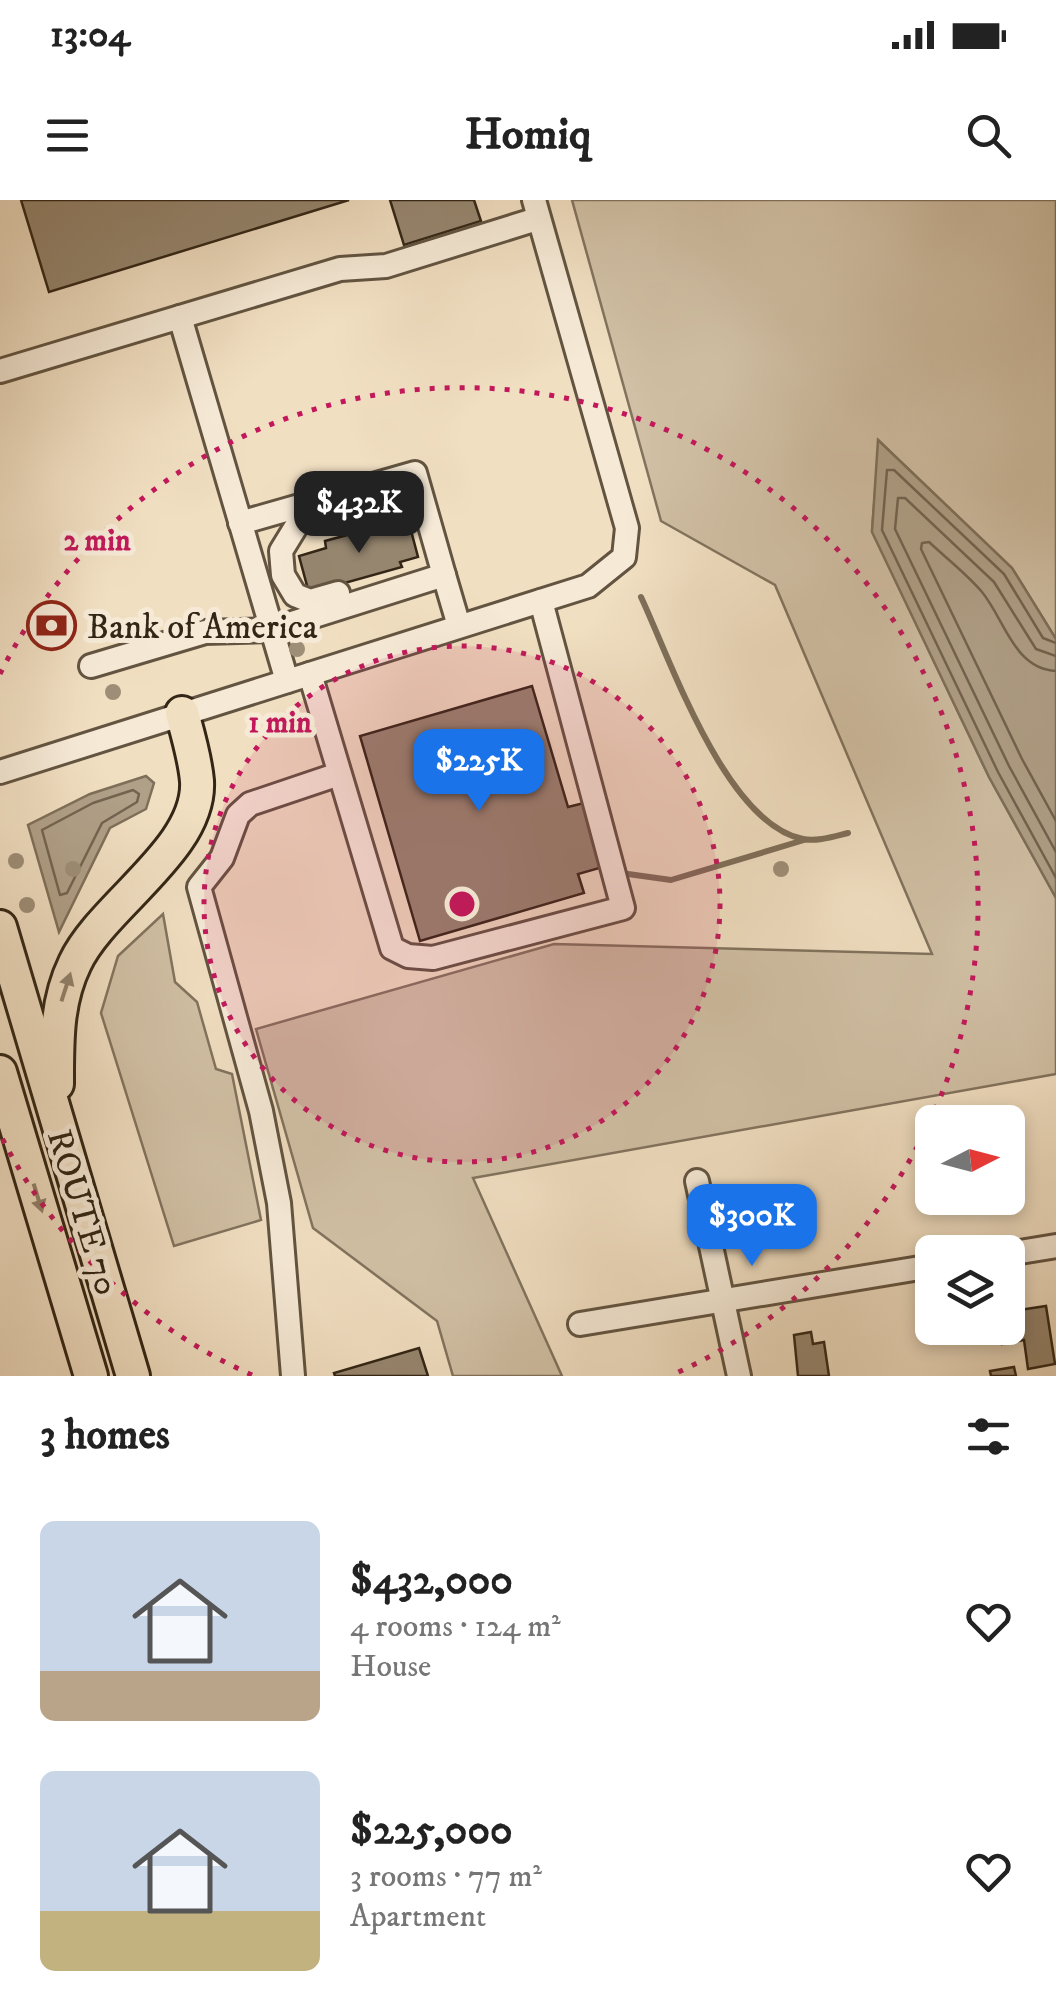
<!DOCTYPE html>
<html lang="en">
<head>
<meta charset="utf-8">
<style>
	body { margin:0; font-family:"IM FELL DW Pica",serif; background:#f2f2f2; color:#222; height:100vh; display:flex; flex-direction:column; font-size:38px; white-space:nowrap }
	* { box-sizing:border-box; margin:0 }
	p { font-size:32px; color:#767676 }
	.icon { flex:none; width:55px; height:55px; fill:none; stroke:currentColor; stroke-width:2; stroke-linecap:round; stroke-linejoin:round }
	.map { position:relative; height:1176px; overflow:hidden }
	.drawer { display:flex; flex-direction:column; background:#fff; flex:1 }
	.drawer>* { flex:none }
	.needle { width:65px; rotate:84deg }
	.buttons { position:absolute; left:915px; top:905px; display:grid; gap:20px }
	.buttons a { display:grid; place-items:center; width:110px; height:110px; border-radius:15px; background:#fff; box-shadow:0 5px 15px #0003; font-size:50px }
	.price { position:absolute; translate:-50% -85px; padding:0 22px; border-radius:20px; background:#1a73e8; color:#fff; font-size:32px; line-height:65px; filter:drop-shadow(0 2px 5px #0008) }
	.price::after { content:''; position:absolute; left:50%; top:60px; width:30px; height:22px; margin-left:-15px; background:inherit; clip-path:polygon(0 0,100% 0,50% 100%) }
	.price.selected { background:#222; color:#fff }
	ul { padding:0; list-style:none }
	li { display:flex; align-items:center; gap:30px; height:250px; padding:0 40px }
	li span { display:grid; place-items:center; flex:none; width:280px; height:200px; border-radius:15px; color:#555 }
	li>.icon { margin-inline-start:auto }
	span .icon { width:120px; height:120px; fill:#fffc; stroke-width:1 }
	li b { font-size:42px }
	h2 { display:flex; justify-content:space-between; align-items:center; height:120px; padding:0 40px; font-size:42px }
	.status { display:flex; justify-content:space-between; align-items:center; height:70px; padding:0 50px; background:#fff; direction:ltr }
	.status svg { height:28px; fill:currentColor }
	header { display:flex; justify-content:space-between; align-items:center; height:130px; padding:0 40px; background:#fff; font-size:45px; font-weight:800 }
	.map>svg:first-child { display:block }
	.green { fill:#d1c0a5; stroke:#82735e; stroke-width:2.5 }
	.water { fill:#b0a088; stroke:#7e6f5a; stroke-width:2.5 }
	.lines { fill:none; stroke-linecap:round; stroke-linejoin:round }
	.shore { stroke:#72634f; stroke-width:2.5 }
	.stream { stroke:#7e6f5a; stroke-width:6 }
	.building { fill:#96866f; stroke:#332616; stroke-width:2.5 }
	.minor-casing { stroke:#625441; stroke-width:28 }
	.highway-casing { stroke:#332616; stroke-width:38 }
	.path { stroke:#332616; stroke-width:4; stroke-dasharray:8 5; stroke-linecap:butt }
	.minor { stroke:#f6ead7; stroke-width:22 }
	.highway { stroke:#f1dfc2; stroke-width:32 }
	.tree { fill:#9e8e77 }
	.oneway { fill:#92826c }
	.ring { fill:none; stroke:#c2185b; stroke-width:5; stroke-dasharray:5 10 }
	.labels { text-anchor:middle; stroke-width:10; stroke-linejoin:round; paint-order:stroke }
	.poi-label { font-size:35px; fill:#332616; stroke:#f6ead7; text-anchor:start }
	.street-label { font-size:35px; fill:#332616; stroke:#f6ead7 }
	.centre { fill:#c2185b; stroke:#f6ead7; stroke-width:5 }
	.ring-label { font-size:30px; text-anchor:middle; font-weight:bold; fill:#c2185b; stroke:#f6ead7; stroke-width:10; stroke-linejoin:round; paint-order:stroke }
</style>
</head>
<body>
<div class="status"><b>13:04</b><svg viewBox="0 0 49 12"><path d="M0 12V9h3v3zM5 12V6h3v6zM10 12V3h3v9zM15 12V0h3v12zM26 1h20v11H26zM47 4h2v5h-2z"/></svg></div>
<header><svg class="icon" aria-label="menu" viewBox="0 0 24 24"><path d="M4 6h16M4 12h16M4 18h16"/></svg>Homiq<svg class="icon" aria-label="search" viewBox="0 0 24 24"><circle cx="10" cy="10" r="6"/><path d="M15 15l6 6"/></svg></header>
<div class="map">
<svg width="1056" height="1176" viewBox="0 0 1056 1176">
	<rect width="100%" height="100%" fill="#f1dfc2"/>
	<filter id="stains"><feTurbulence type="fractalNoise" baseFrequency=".002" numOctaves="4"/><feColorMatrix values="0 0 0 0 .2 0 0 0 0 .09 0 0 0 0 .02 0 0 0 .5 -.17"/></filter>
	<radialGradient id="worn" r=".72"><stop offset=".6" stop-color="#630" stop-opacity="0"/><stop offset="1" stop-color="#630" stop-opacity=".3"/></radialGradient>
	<!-- green -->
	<g class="green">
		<path d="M572,0H1056V439L1012,368L879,241L872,331L989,577L1056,698V874L473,978L562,1176H453L437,1121L313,1028L256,829L554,744L932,754L775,385L661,321Z"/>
		<path d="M163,714L175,782L197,802L216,869L232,874L261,1020L174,1046L101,813L118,756Z"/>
	</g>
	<!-- water -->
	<g class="water">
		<path d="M878,240L1012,368L1056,439V698L989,577L872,332Z"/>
		<path d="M146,576L154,583L146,609L110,628L59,732L28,625L90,594Z"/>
	</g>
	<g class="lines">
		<!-- shore -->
		<g class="shore">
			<path d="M1056,443L1043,438L1004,374L894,270H887L882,330L998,572L1056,678"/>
			<path d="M1056,456L1036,449L994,382L905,298H898L895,329L1009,566L1056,652"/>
			<path d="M1056,471C1014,469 1005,420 982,392C967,374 946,358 929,342L922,343L921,349L1022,559L1056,621"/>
			<path d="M133,590L139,594L137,602L102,623L67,693L60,695L42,630L93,603Z"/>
		</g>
		<!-- stream -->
		<g class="stream">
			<path d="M641,397C671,461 726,624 803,639C817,642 835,636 848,633"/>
			<path d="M628,674L671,680L804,640"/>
		</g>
	</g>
	<!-- building -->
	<g class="building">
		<path d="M21,0H349L49,92Z"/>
		<path d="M390,0H474L481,21L404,45Z"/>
		<path d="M399,321L401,325L409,323L418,357L400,362L402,367L309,393L299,356L326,348L325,341Z"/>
		<path d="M532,486L568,607L584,603L603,667L578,674L584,693L420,741L360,536Z"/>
		<path d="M1046,1106L1055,1164L1028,1169L1024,1140L1002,1144L999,1128H1008V1114L1013,1111Z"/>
		<path d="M811,1132L813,1144L824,1142L829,1176H798L794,1135Z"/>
		<path d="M419,1148L428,1176H335L334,1173Z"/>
		<path d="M1014,1167L1016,1176H991L990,1171Z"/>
	</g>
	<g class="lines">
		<defs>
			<g id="minor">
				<path d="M180,117L287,481"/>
				<path d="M0,171L340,69L386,66L537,19"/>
				<path d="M323,314L300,320L281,351L283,375L295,395L310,401L338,393"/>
				<path d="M444,375L459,426"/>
				<path d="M91,466L205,432L270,430L444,375L415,273L240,323"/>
				<path d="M310,474L392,748L408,756L433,758L623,708L541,401"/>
				<path d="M0,572L588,386L624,357L627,328L534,0"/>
				<path d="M697,981L739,1176"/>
				<path d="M1008,1054L1056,1046"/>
				<path d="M580,1124L932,1066"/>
				<path d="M293,1176L279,1003L261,911L199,687L222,658L238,615L250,604L339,574"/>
			</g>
			<g id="highway">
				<path d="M0,727L133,1176"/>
				<path d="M0,872L91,1176"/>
				<path d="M57,884C57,842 56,802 75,763C102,705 201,649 197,581C195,558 188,535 182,513"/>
			</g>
		</defs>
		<!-- minor casing -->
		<use href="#minor" class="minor-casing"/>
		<!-- highway casing -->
		<use href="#highway" class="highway-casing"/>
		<!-- path -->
		<path class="path" d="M1011,1076L1017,1110"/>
		<!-- minor -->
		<use href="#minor" class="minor"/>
		<!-- highway -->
		<use href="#highway" class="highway"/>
	</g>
	<!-- trees -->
	<g class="tree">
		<circle cx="297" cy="449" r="8"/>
		<circle cx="113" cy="492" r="8"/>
		<circle cx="16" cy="661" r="8"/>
		<circle cx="73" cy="669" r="8"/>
		<circle cx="781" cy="669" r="8"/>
		<circle cx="27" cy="705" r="8"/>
	</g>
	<!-- one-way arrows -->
	<defs><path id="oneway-solid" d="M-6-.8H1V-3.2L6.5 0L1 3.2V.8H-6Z" transform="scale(2.5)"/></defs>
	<g class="oneway">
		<use href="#oneway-solid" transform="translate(66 787) rotate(-72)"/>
		<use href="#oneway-solid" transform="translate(38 998) rotate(73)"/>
	</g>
	<!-- distance rings -->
	<circle cx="462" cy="704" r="258" fill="#c2185b" fill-opacity=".12"/>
	<g class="ring">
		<circle cx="462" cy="704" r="258"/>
		<path d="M252 1175A516 516 0 0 1 0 934M0 474A516 516 0 1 1 672 1175"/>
	</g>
	<!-- icons -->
	<defs>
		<symbol id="bank-ring" viewBox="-11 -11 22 22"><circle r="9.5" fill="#f6ead7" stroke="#8f2418" stroke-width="1.5"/><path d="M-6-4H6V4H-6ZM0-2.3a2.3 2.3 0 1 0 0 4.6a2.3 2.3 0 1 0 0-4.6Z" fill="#8f2418"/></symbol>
	</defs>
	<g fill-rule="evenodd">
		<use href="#bank-ring" x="24" y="398" width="55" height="55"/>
	</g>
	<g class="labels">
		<!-- poi labels -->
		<g class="poi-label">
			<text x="87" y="438">Bank of America</text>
		</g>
		<!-- street labels -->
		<g class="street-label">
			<text transform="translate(84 1012) rotate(73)" y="12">ROUTE 70</text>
		</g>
	</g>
	<circle cx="462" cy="704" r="15" class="centre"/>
	<g class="ring-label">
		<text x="97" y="350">2 min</text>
		<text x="280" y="532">1 min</text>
	</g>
	<rect width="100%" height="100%" filter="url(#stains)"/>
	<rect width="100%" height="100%" fill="url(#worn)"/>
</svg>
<div class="buttons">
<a><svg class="needle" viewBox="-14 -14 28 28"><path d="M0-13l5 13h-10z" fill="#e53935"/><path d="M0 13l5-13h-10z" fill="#767676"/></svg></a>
<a><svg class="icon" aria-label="layers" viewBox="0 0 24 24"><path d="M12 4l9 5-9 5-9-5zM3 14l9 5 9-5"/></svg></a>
</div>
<b class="price selected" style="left:359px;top:356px">$432K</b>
<b class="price" style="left:479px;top:614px">$225K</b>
<b class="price" style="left:752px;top:1069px">$300K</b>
</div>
<section class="drawer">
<h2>3 homes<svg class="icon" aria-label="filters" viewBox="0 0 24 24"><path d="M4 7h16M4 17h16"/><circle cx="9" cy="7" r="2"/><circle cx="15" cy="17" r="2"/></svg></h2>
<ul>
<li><span style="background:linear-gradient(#c9d6e8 75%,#b9a48a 0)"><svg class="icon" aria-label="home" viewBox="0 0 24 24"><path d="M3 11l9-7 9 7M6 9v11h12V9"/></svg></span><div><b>$432,000</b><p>4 rooms · 124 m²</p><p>House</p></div><svg class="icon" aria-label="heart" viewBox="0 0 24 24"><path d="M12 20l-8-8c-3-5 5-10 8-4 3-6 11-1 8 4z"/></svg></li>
<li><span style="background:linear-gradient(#c9d6e8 70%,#c2b280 0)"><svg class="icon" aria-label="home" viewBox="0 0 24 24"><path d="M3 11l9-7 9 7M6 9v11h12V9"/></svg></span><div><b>$225,000</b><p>3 rooms · 77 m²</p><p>Apartment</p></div><svg class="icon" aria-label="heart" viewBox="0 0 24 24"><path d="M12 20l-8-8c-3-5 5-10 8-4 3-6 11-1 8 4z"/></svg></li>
</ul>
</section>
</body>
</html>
